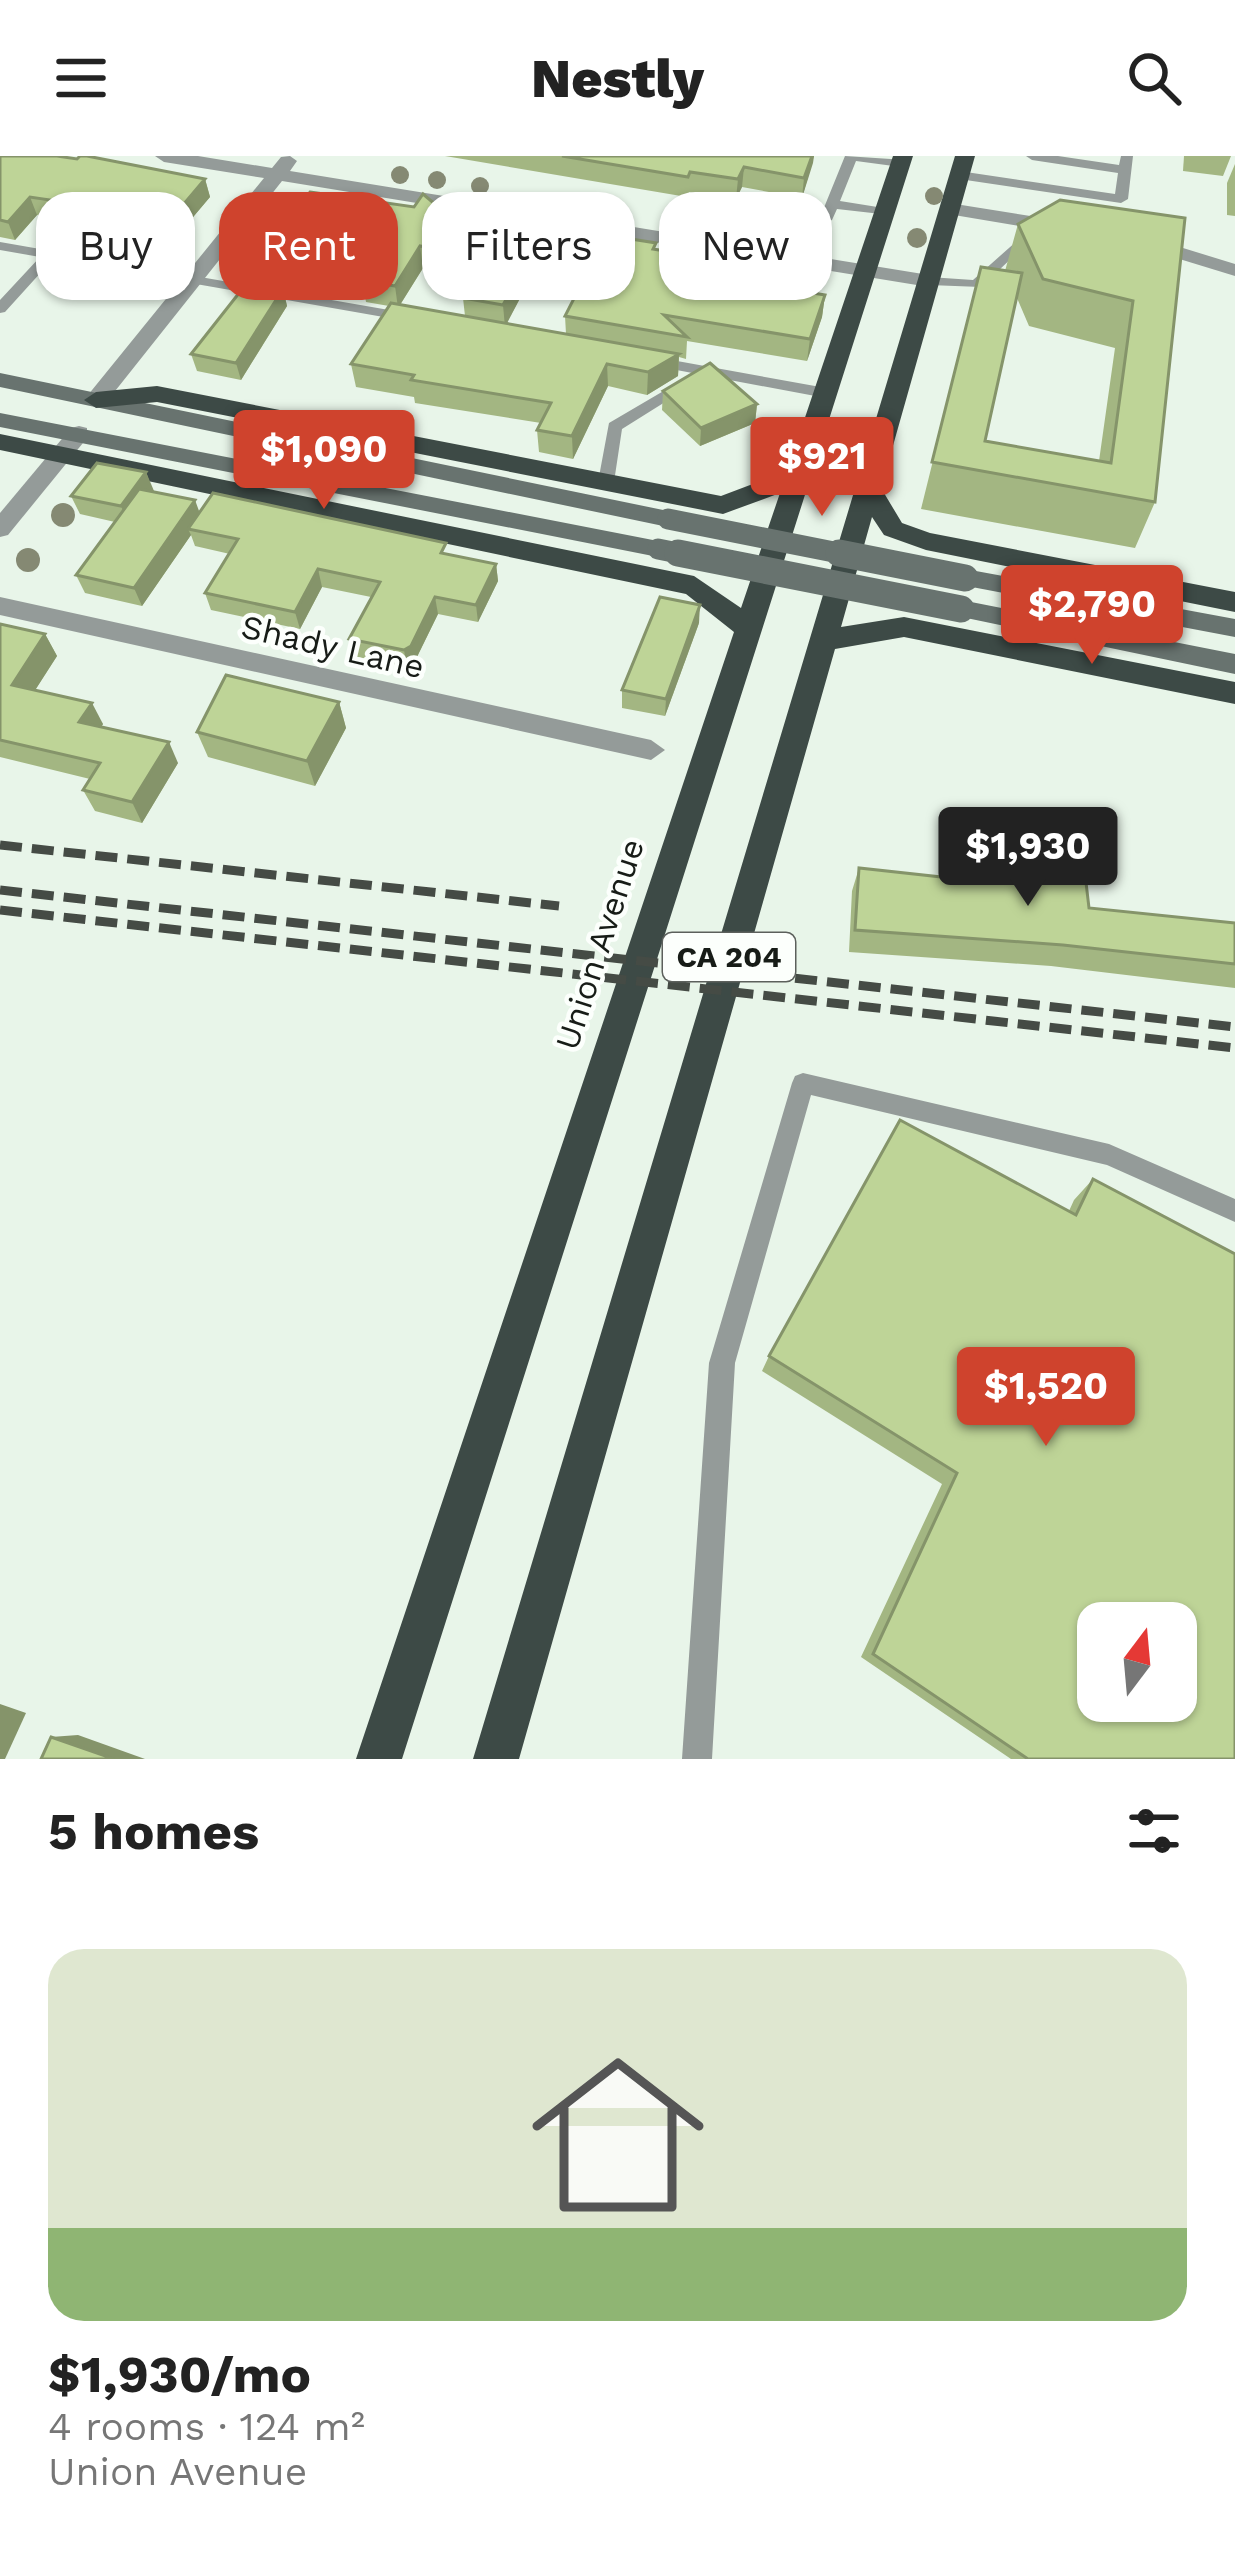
<!DOCTYPE html>
<html lang="en">
<head>
<meta charset="utf-8">
<style>
	body { margin:0; font-family:"Work Sans",sans-serif; background:#f2f2f2; color:#222; height:100vh; display:flex; flex-direction:column; font-size:45px; white-space:nowrap }
	* { box-sizing:border-box; margin:0 }
	p { font-size:39px; color:#767676 }
	.icon { flex:none; width:66px; height:66px; fill:none; stroke:currentColor; stroke-width:2; stroke-linecap:round; stroke-linejoin:round }
	.map { position:relative; height:1603px; overflow:hidden }
	.side { display:flex; flex-direction:column; background:#fff; flex:1 }
	.side>* { flex:none }
	.hud { position:absolute; left:36px; top:36px; width:1164px; height:108px; display:flex; gap:24px }
	.needle { width:78px; rotate:16deg }
	.fabs { position:absolute; left:1077px; top:1446px; display:grid; gap:24px }
	.fabs a { display:grid; place-items:center; width:120px; height:120px; border-radius:24px; background:#fff; box-shadow:0 3px 9px #0004; font-size:60px }
	.price { position:absolute; translate:-50% -102px; padding:0 27px; border-radius:12px; background:#cf432d; color:#fff; font-size:39px; line-height:78px; filter:drop-shadow(0 3px 6px #0008) }
	.price::after { content:''; position:absolute; left:50%; top:72px; width:36px; height:27px; margin-left:-18px; background:inherit; clip-path:polygon(0 0,100% 0,50% 100%) }
	.price.selected { background:#222; color:#fff }
	ul { padding:0; list-style:none }
	li { display:grid; align-content:center; gap:24px; height:636px; padding:0 48px }
	li+li { border-top:3px solid #e0e0e0 }
	li span { display:grid; place-items:center; height:372px; border-radius:36px; color:#555 }
	li>.icon { margin-inline-start:auto }
	span .icon { width:216px; height:216px; fill:#fffc; stroke-width:1 }
	li b { font-size:51px }
	h2 { display:flex; justify-content:space-between; align-items:center; height:144px; padding:0 48px; font-size:51px }
	.chip { padding:0 42px; border-radius:36px; background:#fff; box-shadow:0 3px 9px #0004; font-size:42px; line-height:108px }
	.chip.selected { background:#cf432d; color:#fff }
	header { display:flex; justify-content:space-between; align-items:center; height:156px; padding:0 48px; background:#fff; font-size:54px; font-weight:800 }
	.map>svg:first-child { display:block }
	.lines { fill:none; stroke-linecap:round; stroke-linejoin:round }
	.service { fill:#949b99; fill-rule:evenodd }
	.minor { fill:#949b99; fill-rule:evenodd }
	.secondary { fill:#68736f; fill-rule:evenodd }
	.trunk { fill:#3d4a46; fill-rule:evenodd }
	.rail { stroke:#454b45; stroke-width:9; stroke-dasharray:22 10; stroke-linecap:butt }
	.secondary-bridge-far1 { stroke:#68736f; stroke-width:21 }
	.secondary-bridge { stroke:#68736f; stroke-width:27 }
	.tree { fill:#858973 }
	.wall { fill:#a3b682; fill-rule:evenodd }
	.shaded-wall { fill:#85946a }
	.building { fill:#bed497; stroke:#85946a; stroke-width:3; fill-rule:evenodd }
	.labels { text-anchor:middle; stroke-width:9; stroke-linejoin:round; paint-order:stroke }
	.shield { fill:#fcfffc; stroke:#5c605c; stroke-width:3 }
	.shield-label { font-size:30px; font-weight:bold; fill:#171c17 }
	.street-label { font-size:33px; fill:#171c17; stroke:#fcfffc }
</style>
</head>
<body>
<header><svg class="icon" aria-label="menu" viewBox="0 0 24 24"><path d="M4 6h16M4 12h16M4 18h16"/></svg>Nestly<svg class="icon" aria-label="search" viewBox="0 0 24 24"><circle cx="10" cy="10" r="6"/><path d="M15 15l6 6"/></svg></header>
<div class="map">
<svg width="1235" height="1603" viewBox="0 0 1235 1603">
	<rect width="100%" height="100%" fill="#e8f5e9"/>
	<g class="lines">
		<!-- service -->
		<g class="service">
			<path d="M845,0L906,4L908,7L901,11L856,5L840,45L890,53V59L837,53L832,64L820,69L808,105L801,109L794,105L806,70L755,62L739,97H729L727,94L745,54L812,63L821,59Z"/>
			<path d="M1026,0H1058L1119,9L1121,0H1133L1128,43L1121,47L959,23L952,19L959,15L1115,38L1118,17L1032,4Z"/>
			<path d="M1028,75L1035,79L1033,82L981,131L929,129L922,125L929,121L973,124Z"/>
			<path d="M0,86L412,158L419,162L412,166L53,103L5,156L0,157V144L40,101L0,94Z"/>
			<path d="M655,201L826,232L834,237L826,242L650,209L647,206Z"/>
			<path d="M684,223L692,228L689,231L622,273L614,326L606,331L600,330L598,326L609,267Z"/>
			<path d="M803,917L1109,988L1235,1043V1066L1107,1009L811,939L735,1207L712,1603H682L709,1207L792,927L795,920Z"/>
		</g>
		<!-- minor -->
		<g class="minor">
			<path d="M155,0H198L272,12L281,1L290,0L297,5L290,15L929,119L939,125L929,131L282,25L104,249L96,251L85,244L88,239L264,22L164,6Z"/>
			<path d="M949,47L1062,65L1072,71L1062,77L942,57V49Z"/>
			<path d="M1144,80L1235,108V120L1137,90L1134,86Z"/>
			<path d="M79,270L87,272V282L8,379L0,381V357L71,272Z"/>
			<path d="M0,441L651,584L665,594L651,604L0,459Z"/>
		</g>
		<!-- secondary -->
		<g class="secondary">
			<path d="M0,217L668,355L680,363L668,371L0,231Z"/>
			<path d="M0,257L658,385L670,393L658,401L0,271Z"/>
			<path d="M965,413L1235,463V481L956,428L953,422Z"/>
			<path d="M961,444L1235,498V518L952,459L949,453Z"/>
		</g>
		<!-- trunk -->
		<g class="trunk">
			<path d="M893,0H913L402,1603H356L734,476L686,438L0,294V278L694,420L741,452L780,337L723,358L157,246L96,252L84,244L96,236L157,230L721,340L787,315Z"/>
			<path d="M955,0H975L881,332L902,367L930,377L1235,436V456L926,394L884,379L872,361L841,471L904,461L1235,526V548L904,481L835,493L519,1603H473Z"/>
		</g>
		<!-- rail -->
		<g class="rail">
			<path d="M0,689L559,750"/>
			<path d="M0,734L1235,871"/>
			<path d="M0,754L1235,892"/>
		</g>
		<!-- secondary-bridge-far1 -->
		<g class="secondary-bridge-far1">
			<path d="M668,363L854,400"/>
			<path d="M658,393L693,400"/>
		</g>
		<!-- secondary-bridge -->
		<g class="secondary-bridge">
			<path d="M678,397L961,453"/>
			<path d="M839,397L965,422"/>
		</g>
	</g>
	<!-- trees -->
	<g class="tree">
		<circle cx="400" cy="19" r="9"/>
		<circle cx="437" cy="24" r="9"/>
		<circle cx="480" cy="30" r="9"/>
		<circle cx="934" cy="40" r="9"/>
		<circle cx="577" cy="46" r="9"/>
		<circle cx="917" cy="82" r="10"/>
		<circle cx="238" cy="123" r="10"/>
		<circle cx="63" cy="359" r="12"/>
		<circle cx="28" cy="404" r="12"/>
	</g>
	<!-- wall -->
	<g class="wall">
		<path d="M0,0L205,23L210,41L177,80L37,59L15,84L0,81Z"/>
		<path d="M445,0H814L802,42L742,31L736,43L689,36L687,41Z"/>
		<path d="M1184,0H1231L1223,20L1183,15Z"/>
		<path d="M1235,8V60L1227,59V27Z"/>
		<path d="M310,36L609,87H656L655,93L709,120L825,139L822,161L807,205L687,185L686,203L679,201L678,220L647,239L608,230L573,303L539,296L537,274L541,267L415,247L414,241L356,231L351,208L389,150L366,146L362,124L364,122L315,114L299,134L264,128L259,106ZM423,112L476,122L463,142L465,160L400,149ZM526,131L576,139L565,160L566,178L506,168Z"/>
		<path d="M1185,62L1155,346L1135,392L921,353L981,111L1005,115L1018,68ZM1017,142L1029,170L1115,192L1099,305L985,285Z"/>
		<path d="M283,133L287,150L241,224L197,215L191,198Z"/>
		<path d="M663,235L757,248L755,267L700,290L662,254Z"/>
		<path d="M146,316L153,336L200,356L496,408L498,425L478,466L438,458L414,507L407,511L353,500L349,483L371,441L322,431L300,473L211,454L205,437L230,398L195,390L191,379L142,450L85,437L76,419L115,366L80,358L71,340Z"/>
		<path d="M699,467L665,560L622,552V534Z"/>
		<path d="M0,468L45,478L57,500L35,534L103,568L101,571L178,607L142,667L95,655L83,634L90,623L0,601Z"/>
		<path d="M339,546L346,572L315,630L208,601L197,576Z"/>
		<path d="M967,691L1089,752L1235,767V832L1051,810L849,796L852,735L859,712L958,723V714Z"/>
		<path d="M1093,1023L1235,1603H1011L861,1501L942,1328L762,1215L769,1200L1069,1055L1074,1044Z"/>
	</g>
	<!-- shaded-wall -->
	<g class="shaded-wall">
		<path d="M812,0H814L813,7L802,42L804,22Z"/>
		<path d="M744,11L742,31L736,43L738,23Z"/>
		<path d="M205,23L210,41L177,80L172,62Z"/>
		<path d="M30,41L37,59L15,84L8,66Z"/>
		<path d="M420,90L423,112L398,152L395,130Z"/>
		<path d="M310,92L315,114L299,134L294,112Z"/>
		<path d="M525,109L526,131L505,171L503,149Z"/>
		<path d="M283,133L287,150L241,224L236,207Z"/>
		<path d="M825,139L822,161L807,205L810,183Z"/>
		<path d="M679,198L678,220L647,239L648,216Z"/>
		<path d="M607,208L608,230L573,303L572,280Z"/>
		<path d="M757,248L755,267L700,290L701,272Z"/>
		<path d="M146,316L154,335L129,368L121,350Z"/>
		<path d="M195,344L202,363L188,373L191,379L142,450L134,432Z"/>
		<path d="M496,408L498,425L478,466L476,449Z"/>
		<path d="M318,413L322,431L300,473L295,456Z"/>
		<path d="M435,441L438,458L414,507L407,511L404,494Z"/>
		<path d="M700,449L699,467L665,560L666,543Z"/>
		<path d="M45,478L57,500L25,550L12,529Z"/>
		<path d="M339,546L346,572L315,630L307,605Z"/>
		<path d="M92,547L103,568L90,588L79,566Z"/>
		<path d="M169,586L178,607L142,667L132,646Z"/>
		<path d="M0,1548L26,1557L5,1603H0Z"/>
		<path d="M78,1579L145,1603H114L51,1581Z"/>
	</g>
	<!-- building -->
	<g class="building">
		<path d="M0,0H57L77,3L80,0H87L205,23L172,62L30,41L8,66L0,64Z"/>
		<path d="M562,0H812L804,22L744,11L738,23L690,16L688,21Z"/>
		<path d="M310,36L414,51L423,38L449,60L609,87L612,80L656,87L653,93L710,102L703,119L825,139L810,183L664,159L687,181L565,160L586,119L525,109L503,149L463,142L489,103L420,90L395,130L362,124L377,103L310,92L294,112L259,106Z"/>
		<path d="M1060,44L1185,62L1155,346L932,306L981,111L1022,117L985,285L1111,307L1133,145L1043,123L1018,68Z"/>
		<path d="M247,127L283,133L236,207L191,198Z"/>
		<path d="M391,147L679,198L648,216L607,208L572,280L537,274L551,247L411,224L414,219L351,208Z"/>
		<path d="M710,207L757,248L701,272L663,235Z"/>
		<path d="M97,307L146,316L121,350L71,340Z"/>
		<path d="M139,333L195,344L134,432L76,419Z"/>
		<path d="M213,337L446,387L441,397L496,408L476,449L435,441L411,490L404,494L349,483L380,426L318,413L295,456L205,437L238,383L188,373Z"/>
		<path d="M660,441L700,449L666,543L622,534Z"/>
		<path d="M0,468L45,478L12,529L92,547L79,566L169,586L132,646L83,634L100,607L0,584Z"/>
		<path d="M226,519L339,546L307,605L197,576Z"/>
		<path d="M967,691L1083,701L1089,752L1235,767V808L1063,789L855,774L859,712L969,724Z"/>
		<path d="M900,964L1076,1059L1093,1023L1235,1098V1603H1028L873,1498L957,1317L769,1200ZM1098,1467H1176V1545H1098Z"/>
		<path d="M51,1581L114,1603H41Z"/>
	</g>
	<g class="labels">
		<!-- shield labels -->
		<rect class="shield" x="663" y="777" width="132" height="48" rx="9"/>
		<g class="shield-label">
			<text x="729" y="811">CA 204</text>
		</g>
		<!-- street labels -->
		<g class="street-label">
			<text transform="translate(333 490) rotate(13)" y="12">Shady Lane</text>
			<text transform="translate(599 788) rotate(-72)" y="12">Union Avenue</text>
		</g>
	</g>
</svg>
<div class="fabs">
<a><svg class="needle" viewBox="-14 -14 28 28"><path d="M0-13l5 13h-10z" fill="#e53935"/><path d="M0 13l5-13h-10z" fill="#767676"/></svg></a>
</div>
<b class="price" style="left:324px;top:356px">$1,090</b>
<b class="price" style="left:822px;top:363px">$921</b>
<b class="price" style="left:1092px;top:511px">$2,790</b>
<b class="price selected" style="left:1028px;top:753px">$1,930</b>
<b class="price" style="left:1046px;top:1293px">$1,520</b>
<div class="hud">
<a class="chip">Buy</a>
<a class="chip selected">Rent</a>
<a class="chip">Filters</a>
<a class="chip">New</a>
</div>
</div>
<section class="side">
<h2>5 homes<svg class="icon" aria-label="filters" viewBox="0 0 24 24"><path d="M4 7h16M4 17h16"/><circle cx="9" cy="7" r="2"/><circle cx="15" cy="17" r="2"/></svg></h2>
<ul>
<li><span style="background:linear-gradient(#dfe7d0 75%,#8fb573 0)"><svg class="icon" aria-label="home" viewBox="0 0 24 24"><path d="M3 11l9-7 9 7M6 9v11h12V9"/></svg></span><div><b>$1,930/mo</b><p>4 rooms · 124 m²</p><p>Union Avenue</p></div></li>
</ul>
</section>
</body>
</html>
